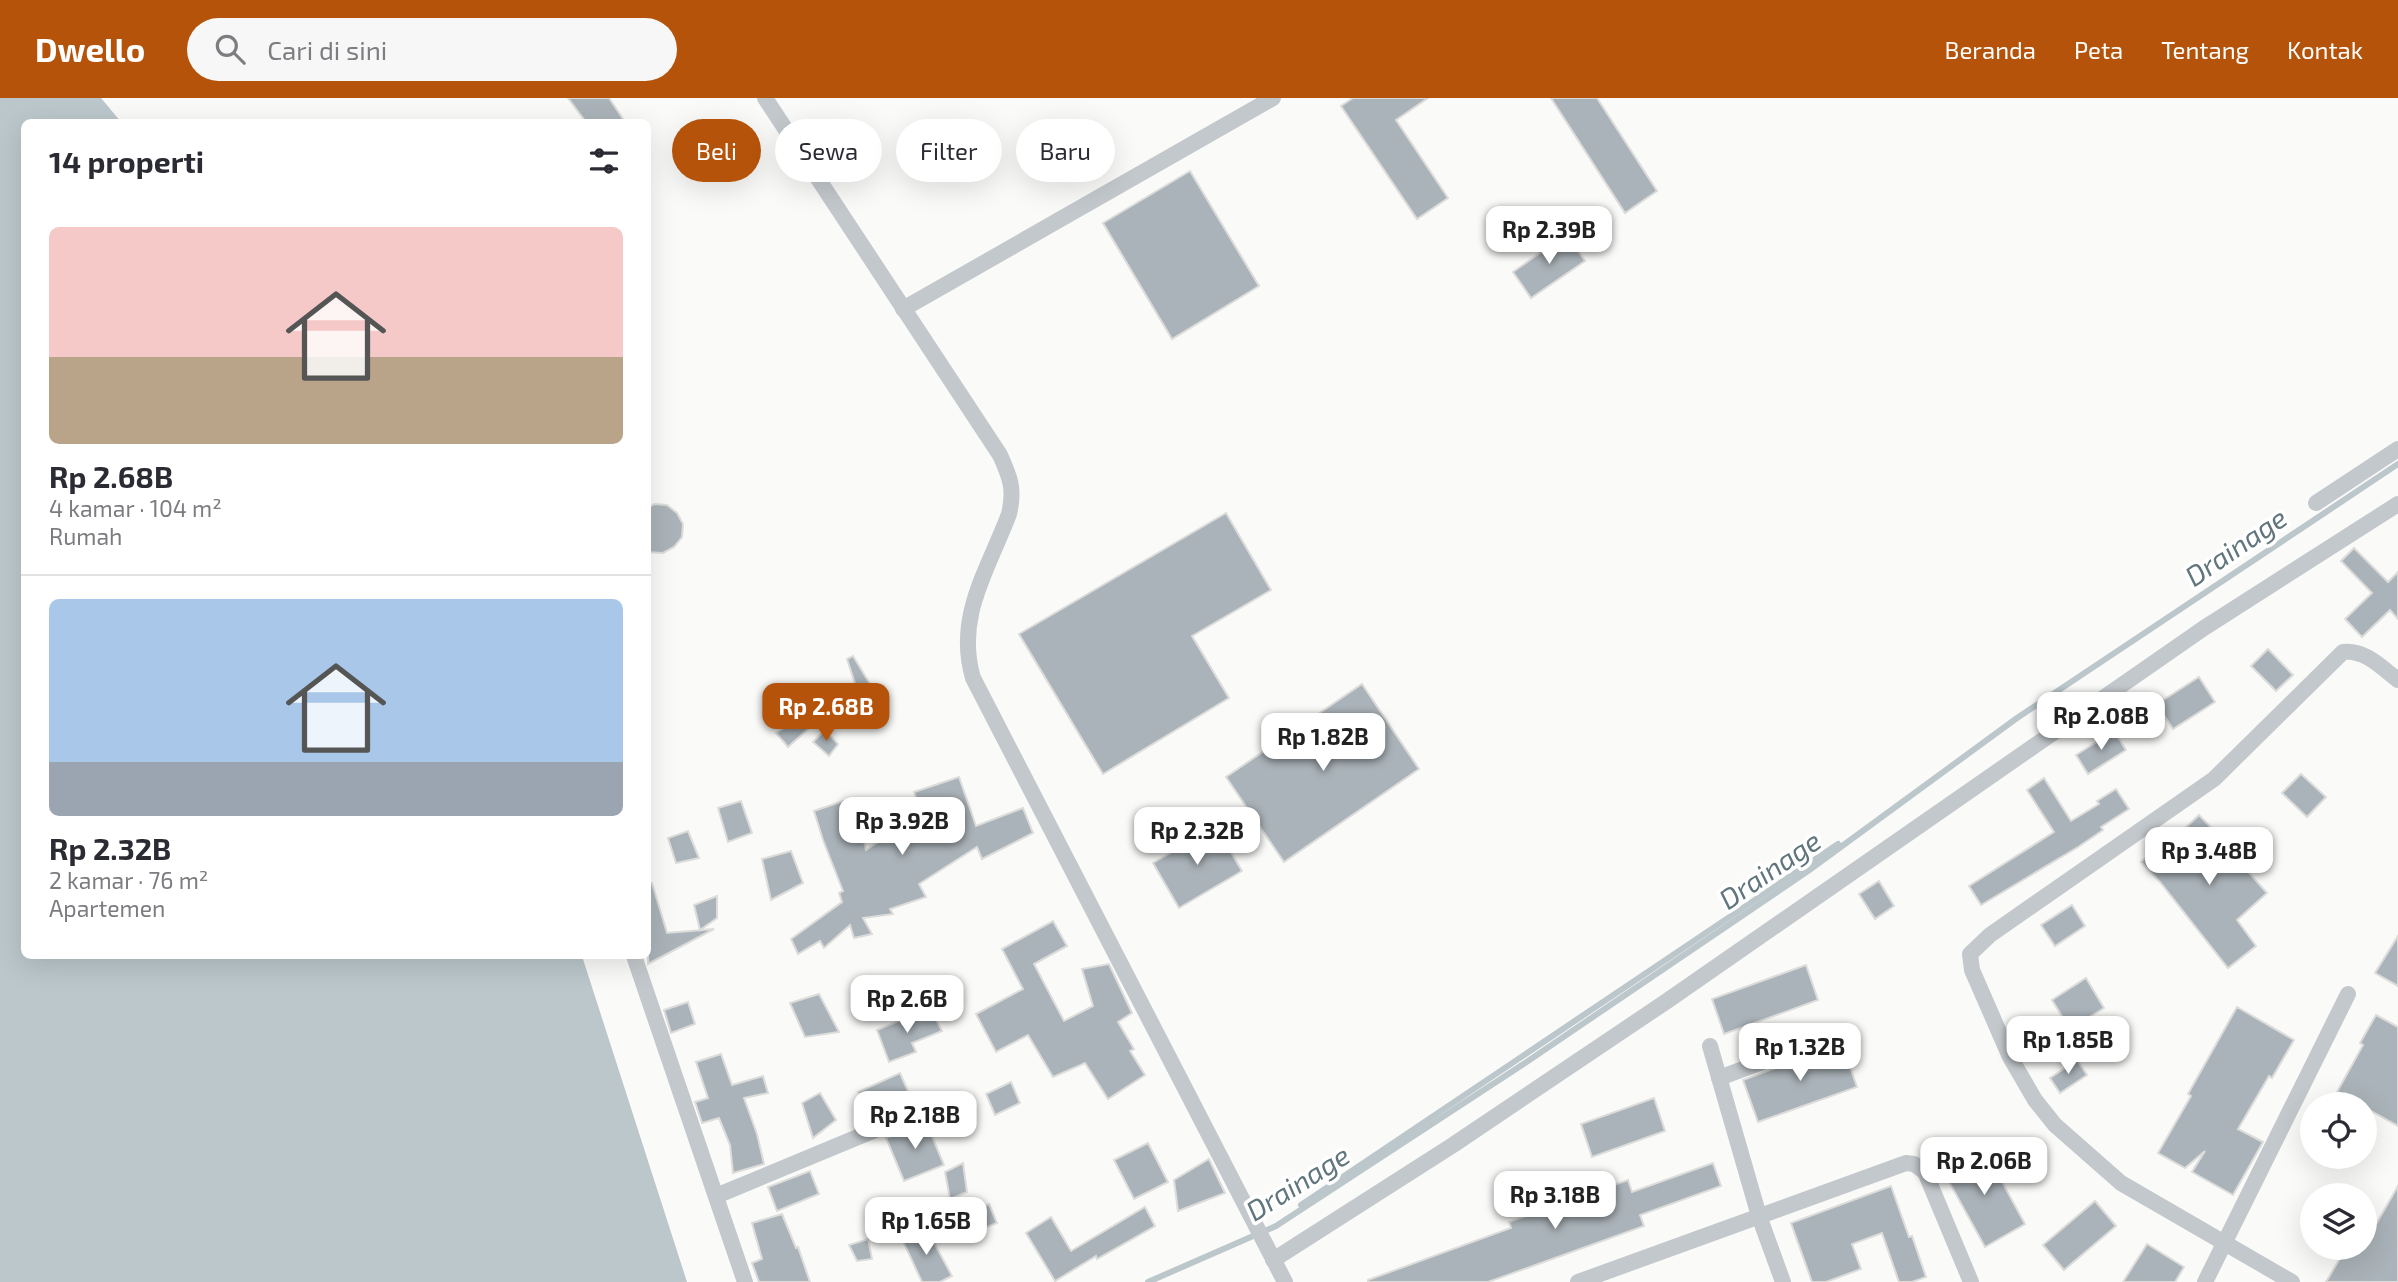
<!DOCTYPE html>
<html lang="id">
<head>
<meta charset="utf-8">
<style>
	body { margin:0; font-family:"Exo 2",sans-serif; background:#f7f7f7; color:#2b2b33; height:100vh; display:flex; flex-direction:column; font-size:26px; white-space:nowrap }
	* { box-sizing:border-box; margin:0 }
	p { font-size:23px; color:#7c7c81 }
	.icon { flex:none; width:38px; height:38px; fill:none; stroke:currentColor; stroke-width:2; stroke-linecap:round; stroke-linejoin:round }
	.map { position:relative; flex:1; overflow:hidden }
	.drawer { position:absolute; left:21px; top:21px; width:630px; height:840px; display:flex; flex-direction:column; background:#fff; border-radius:10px; box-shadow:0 7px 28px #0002 }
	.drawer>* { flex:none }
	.hud { position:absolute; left:672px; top:21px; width:665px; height:63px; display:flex; gap:14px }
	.controls { position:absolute; left:2300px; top:994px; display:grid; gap:14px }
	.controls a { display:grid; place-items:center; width:77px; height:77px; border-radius:50%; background:#fff; box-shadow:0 7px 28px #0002; font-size:35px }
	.price { position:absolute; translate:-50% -60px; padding:0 16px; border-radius:14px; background:#fff; color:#222; font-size:23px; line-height:46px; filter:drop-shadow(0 2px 4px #0008) }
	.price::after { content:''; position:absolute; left:50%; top:42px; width:21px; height:16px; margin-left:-10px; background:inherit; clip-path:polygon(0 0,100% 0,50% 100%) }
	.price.on { background:#b45309; color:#fff }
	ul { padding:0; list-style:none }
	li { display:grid; align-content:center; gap:14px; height:371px; padding:0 28px }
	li+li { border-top:2px solid #e1e1e2 }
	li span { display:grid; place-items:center; height:217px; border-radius:10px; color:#555 }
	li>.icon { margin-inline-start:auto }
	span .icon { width:126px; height:126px; fill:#fffc; stroke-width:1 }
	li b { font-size:30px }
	h2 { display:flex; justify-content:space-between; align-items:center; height:84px; padding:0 28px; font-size:30px }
	.tag { padding:0 24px; border-radius:32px; background:#fff; box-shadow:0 7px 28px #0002; font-size:24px; line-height:63px }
	.tag.on { background:#b45309; color:#fff }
	header { display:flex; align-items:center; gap:42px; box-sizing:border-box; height:98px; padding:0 35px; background:#b45309; color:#fff }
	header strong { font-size:33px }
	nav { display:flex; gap:38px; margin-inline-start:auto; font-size:24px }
	.search { width:490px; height:63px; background:#f7f7f7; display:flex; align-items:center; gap:18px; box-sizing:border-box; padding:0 24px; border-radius:38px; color:#7c7c81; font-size:26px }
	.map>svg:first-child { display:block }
	.water { fill:#bbc7cb }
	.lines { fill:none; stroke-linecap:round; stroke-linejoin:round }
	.stream { stroke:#bbc7cb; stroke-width:6 }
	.building { fill:#aab3b9; stroke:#dcdcda; stroke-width:2 }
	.street { stroke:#c3c8cc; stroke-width:16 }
	.labels { text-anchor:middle; stroke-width:7; stroke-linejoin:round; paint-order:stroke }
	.water-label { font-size:28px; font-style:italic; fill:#60757c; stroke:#fff }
</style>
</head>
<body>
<header>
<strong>Dwello</strong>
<div class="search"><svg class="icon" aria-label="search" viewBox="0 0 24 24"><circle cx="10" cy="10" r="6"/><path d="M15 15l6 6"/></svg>Cari di sini</div>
<nav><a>Beranda</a><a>Peta</a><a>Tentang</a><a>Kontak</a></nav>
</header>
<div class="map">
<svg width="2398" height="1184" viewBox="0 0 2398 1184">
	<rect width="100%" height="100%" fill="#fafaf8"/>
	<!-- water -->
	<path class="water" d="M0,0H101L121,24H24V858H582L687,1184H0Z"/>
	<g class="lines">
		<!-- stream -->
		<g class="stream">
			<path d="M1301,1107L1838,746"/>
			<path d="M1148,1184L1276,1128L1528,963L1808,773L2017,620L2398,366"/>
		</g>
	</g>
	<!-- building -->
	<g class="building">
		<path d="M568,0H609L625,24H586Z"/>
		<path d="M1353,0H1428L1396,22L1448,100L1417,121L1341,8Z"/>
		<path d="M1551,0H1597L1657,93L1625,115Z"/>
		<path d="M1190,73L1259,188L1172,241L1103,125Z"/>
		<path d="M1567,136L1585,163L1531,200L1513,174Z"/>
		<path d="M654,406L667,407L677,415L683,426L682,439L674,449L663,455L648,454V410Z"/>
		<path d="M1226,415L1271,492L1192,538L1229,600L1103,676L1019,536Z"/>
		<path d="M2354,450L2388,484L2398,474V521L2390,512L2362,539L2345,521L2372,495L2341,463Z"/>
		<path d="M2268,551L2293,577L2276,593L2251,568Z"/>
		<path d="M853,558L881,604L863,610L847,561Z"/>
		<path d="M2199,579L2215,604L2173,631L2157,606Z"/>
		<path d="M1362,586L1419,671L1284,764L1226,679Z"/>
		<path d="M822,606L827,614L788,649L776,635Z"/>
		<path d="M825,632L838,646L829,658L813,644Z"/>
		<path d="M2114,633L2126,652L2088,676L2076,657Z"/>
		<path d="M2301,676L2326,699L2307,719L2282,695Z"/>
		<path d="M959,679L976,728L1023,710L1033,735L982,761L977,749L919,786L926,799L890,811L893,816L863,820L872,836L854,840L850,827L824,850L820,843L798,856L791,841L842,804L839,795L843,793L823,742L814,713L843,703L854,742L863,739L866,752L921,716L914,694Z"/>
		<path d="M2044,680L2071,723L2099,706L2097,703L2116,691L2129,711L2101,729L2103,732L2078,749L1981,807L1969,788L2054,734L2027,692Z"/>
		<path d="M741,703L752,735L728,744L718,710Z"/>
		<path d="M2199,717L2244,764L2242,767L2267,795L2237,822L2256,848L2228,870L2160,784L2141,764L2157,749L2161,753Z"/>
		<path d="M1216,729L1242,773L1179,810L1153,765Z"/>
		<path d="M688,733L699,760L676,765L668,740Z"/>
		<path d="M791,753L803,785L771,802L762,761Z"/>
		<path d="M1879,783L1894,808L1875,821L1859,796Z"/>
		<path d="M648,785H652L667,835L714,831L648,866Z"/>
		<path d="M717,798V820L700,832L694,807Z"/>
		<path d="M2072,807L2085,828L2055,848L2041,827Z"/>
		<path d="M1053,823L1067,848L1034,866L1064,923L1093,908L1082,871L1109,866L1132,915L1118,924L1134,951L1130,953L1145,977L1108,1001L1085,965L1053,979L1028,937L996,954L976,916L1023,891L1002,851Z"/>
		<path d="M2398,838V888L2375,875Z"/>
		<path d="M1806,867L1818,902L1724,936L1712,901Z"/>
		<path d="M2086,880L2104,910L2070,931L2052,902Z"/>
		<path d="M819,896L839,934L805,939L790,905Z"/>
		<path d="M688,904L695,926L671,935L664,912Z"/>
		<path d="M2237,909L2294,942L2272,980L2269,978L2238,1031L2263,1044L2233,1097L2192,1074L2205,1053L2185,1070L2158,1055L2191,998L2188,996Z"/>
		<path d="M931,912L942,933L912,945L916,954L889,964L877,932L901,922L902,926Z"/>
		<path d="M2376,917L2398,929V1028L2364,1009V1006H2359L2337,994L2363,947L2360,945Z"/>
		<path d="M1842,946L1857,989L1758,1024L1743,982Z"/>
		<path d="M721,956L732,987L763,978L768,995L744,1000L757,1036L764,1066L733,1075L730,1047L719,1020L702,1025L695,1004L708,1000L696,964Z"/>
		<path d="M2077,962L2087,977L2060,995L2050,980Z"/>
		<path d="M900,975L910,998L882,1018L870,1020L858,994Z"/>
		<path d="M1011,984L1020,1005L995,1017L986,996Z"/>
		<path d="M820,995L836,1022L813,1040L802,1005Z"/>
		<path d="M1654,1000L1665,1033L1592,1059L1581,1026Z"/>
		<path d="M926,1024L944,1067L904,1083L886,1040Z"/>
		<path d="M1148,1045L1168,1084L1134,1101L1114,1062Z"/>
		<path d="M1983,1049L2025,1126L1985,1149L1942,1071Z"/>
		<path d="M1209,1061L1225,1095L1178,1113L1174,1082Z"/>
		<path d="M963,1065L967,1094L950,1101L945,1074Z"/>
		<path d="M1713,1065L1721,1088L1640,1117L1644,1128L1488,1184H1368V1182L1511,1130L1509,1124L1628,1082L1632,1094Z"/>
		<path d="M810,1073L819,1096L777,1113L768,1089Z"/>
		<path d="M1891,1088L1909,1139L1912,1138L1926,1179L1912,1184H1899L1882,1135L1852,1146L1861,1171L1826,1184H1812L1791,1125Z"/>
		<path d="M2398,1088V1184H2326L2346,1150H2364V1128L2372,1133Z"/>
		<path d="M2095,1103L2116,1128L2064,1172L2043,1147Z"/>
		<path d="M989,1106L997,1125L977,1133L969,1115Z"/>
		<path d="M1145,1109L1155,1128L1097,1161L1096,1158L1055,1183L1026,1135L1051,1119L1071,1153Z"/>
		<path d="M782,1116L796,1150L798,1149L810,1184H759L752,1165L762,1161L752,1125Z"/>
		<path d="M925,1128L952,1178L940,1184H922L902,1141Z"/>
		<path d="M868,1141L872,1161L857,1163L849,1147Z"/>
		<path d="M2147,1146L2184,1169L2175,1184H2123Z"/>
	</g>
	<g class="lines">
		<!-- street -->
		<g class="street">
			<path d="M765,0L1000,357C1010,379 1015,391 1009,416C988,472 955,519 973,580L1285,1184"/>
			<path d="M903,211L1273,0"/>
			<path d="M2316,405L2398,351"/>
			<path d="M634,858L745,1184"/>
			<path d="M1710,948L1759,1118L1783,1184"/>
			<path d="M1719,980L1843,934"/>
			<path d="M716,1098L899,1022"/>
			<path d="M1273,1162L1453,1047L1667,903L2204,530L2398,406"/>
			<path d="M1578,1184L1906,1065L1914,1066L1925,1074L1971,1184"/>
			<path d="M2205,1184L2348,896"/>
			<path d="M2292,1184L2121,1085L2055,1027L2035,1002L2010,959L1972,872L1970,856L1990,837L2214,681L2343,554C2365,551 2382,570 2398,582"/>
		</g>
	</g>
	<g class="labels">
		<!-- water labels -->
		<g class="water-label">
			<text transform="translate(2236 449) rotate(-34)" y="10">Drainage</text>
			<text transform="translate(1770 772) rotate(-34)" y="10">Drainage</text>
			<text transform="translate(1298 1085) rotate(-32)" y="10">Drainage</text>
		</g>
	</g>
</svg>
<div class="controls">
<a><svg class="icon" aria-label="locate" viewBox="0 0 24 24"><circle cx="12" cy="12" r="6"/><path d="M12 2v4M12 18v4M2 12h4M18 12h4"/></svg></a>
<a><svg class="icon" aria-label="layers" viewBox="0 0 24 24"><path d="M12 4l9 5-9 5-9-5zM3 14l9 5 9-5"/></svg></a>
</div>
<b class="price" style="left:1549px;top:168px">Rp 2.39B</b>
<b class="price on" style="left:826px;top:645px">Rp 2.68B</b>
<b class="price" style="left:2101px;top:654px">Rp 2.08B</b>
<b class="price" style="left:1323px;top:675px">Rp 1.82B</b>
<b class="price" style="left:902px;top:759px">Rp 3.92B</b>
<b class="price" style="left:1197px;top:769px">Rp 2.32B</b>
<b class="price" style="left:2209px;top:789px">Rp 3.48B</b>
<b class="price" style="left:907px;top:937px">Rp 2.6B</b>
<b class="price" style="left:2068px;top:978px">Rp 1.85B</b>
<b class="price" style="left:1800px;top:985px">Rp 1.32B</b>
<b class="price" style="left:915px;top:1053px">Rp 2.18B</b>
<b class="price" style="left:1984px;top:1099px">Rp 2.06B</b>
<b class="price" style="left:1555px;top:1133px">Rp 3.18B</b>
<b class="price" style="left:926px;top:1159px">Rp 1.65B</b>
<div class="hud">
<a class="tag on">Beli</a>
<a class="tag">Sewa</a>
<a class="tag">Filter</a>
<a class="tag">Baru</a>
</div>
<section class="drawer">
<h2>14 properti<svg class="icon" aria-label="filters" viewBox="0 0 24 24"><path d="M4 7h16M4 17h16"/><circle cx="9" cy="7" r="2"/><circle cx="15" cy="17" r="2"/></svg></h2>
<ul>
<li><span style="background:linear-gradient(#f6c9c9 60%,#b9a48a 0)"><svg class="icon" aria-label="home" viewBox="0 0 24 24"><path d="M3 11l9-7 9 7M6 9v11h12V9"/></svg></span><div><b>Rp 2.68B</b><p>4 kamar · 104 m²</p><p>Rumah</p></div></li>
<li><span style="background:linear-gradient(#a9c7e8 75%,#9aa5b1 0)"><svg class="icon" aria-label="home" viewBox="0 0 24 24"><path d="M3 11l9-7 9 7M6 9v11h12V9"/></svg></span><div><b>Rp 2.32B</b><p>2 kamar · 76 m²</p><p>Apartemen</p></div></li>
</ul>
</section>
</div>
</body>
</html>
